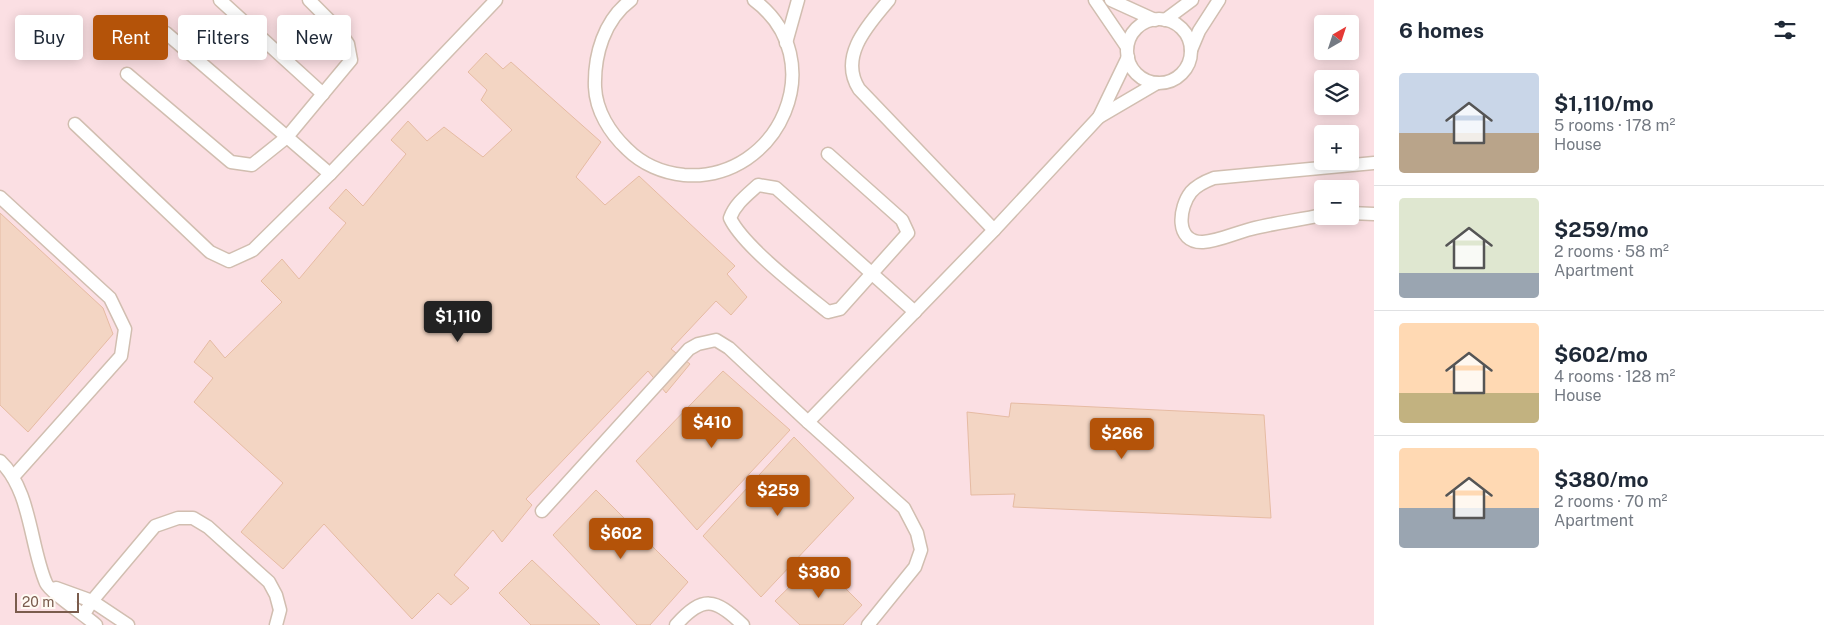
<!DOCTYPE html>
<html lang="en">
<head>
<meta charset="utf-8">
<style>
	body { margin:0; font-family:"Public Sans",sans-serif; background:#f6f6f7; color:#1f2937; height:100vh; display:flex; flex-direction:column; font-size:19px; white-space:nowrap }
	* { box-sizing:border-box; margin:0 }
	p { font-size:16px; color:#747a83 }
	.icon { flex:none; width:28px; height:28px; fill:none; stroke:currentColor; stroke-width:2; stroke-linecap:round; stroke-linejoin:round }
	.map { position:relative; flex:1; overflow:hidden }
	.details { display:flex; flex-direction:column; background:#fff; width:450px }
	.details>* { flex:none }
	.banner { position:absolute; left:15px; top:15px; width:475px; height:45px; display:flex; gap:10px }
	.needle { width:32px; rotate:39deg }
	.fabs { position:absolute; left:1314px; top:15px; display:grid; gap:10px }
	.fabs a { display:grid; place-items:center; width:45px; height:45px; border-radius:5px; background:#fff; box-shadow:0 2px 12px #0003; font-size:25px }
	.scale { position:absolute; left:15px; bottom:12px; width:64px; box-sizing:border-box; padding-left:5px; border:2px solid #7a5c4d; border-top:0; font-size:14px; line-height:18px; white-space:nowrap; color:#7a5c4d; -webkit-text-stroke:4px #fffaf3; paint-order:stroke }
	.price { position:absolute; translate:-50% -42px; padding:0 11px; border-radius:5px; background:#b45309; color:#fff; font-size:16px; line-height:32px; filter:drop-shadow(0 1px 2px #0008) }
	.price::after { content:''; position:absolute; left:50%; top:30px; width:15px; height:11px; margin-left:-8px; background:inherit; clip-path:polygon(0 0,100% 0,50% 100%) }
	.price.selected { background:#222; color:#fff }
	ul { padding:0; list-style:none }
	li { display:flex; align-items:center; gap:15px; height:125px; padding:0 25px }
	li+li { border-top:1px solid #e0e1e3 }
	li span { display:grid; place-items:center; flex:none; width:140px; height:100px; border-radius:5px; color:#555 }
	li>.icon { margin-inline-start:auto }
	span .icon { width:60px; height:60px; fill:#fffc; stroke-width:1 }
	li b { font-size:21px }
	h2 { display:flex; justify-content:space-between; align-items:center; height:60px; padding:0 25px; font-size:21px }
	.tag { padding:0 18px; border-radius:5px; background:#fff; box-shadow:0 2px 12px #0003; font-size:18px; line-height:45px }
	.tag.selected { background:#b45309; color:#fff }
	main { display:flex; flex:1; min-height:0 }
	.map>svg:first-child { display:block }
	.medical { fill:#fbdfe3; fill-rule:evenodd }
	.building { fill:#f3d5c3; stroke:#e6bba3 }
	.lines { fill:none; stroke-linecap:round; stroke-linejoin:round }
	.service-casing { stroke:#d1beb0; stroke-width:15 }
	.service { stroke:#fff; stroke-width:12 }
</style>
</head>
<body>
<main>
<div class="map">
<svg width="1374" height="625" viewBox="0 0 1374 625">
	<rect width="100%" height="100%" fill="#fdf6ec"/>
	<!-- medical -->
	<path class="medical" d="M0,0H1374V625H0ZM1322,24H1350V51H1322ZM1322,79H1350V106H1322ZM1322,134H1350V161H1322ZM1322,189H1350V216H1322Z"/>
	<!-- building -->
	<g class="building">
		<path d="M486,53L503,69L511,62L601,142L576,177L605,205L639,176L735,266L727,274L747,297L731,315L716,301L671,349L690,364L666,393L648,371L526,499L532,505L502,542L493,530L454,575L469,588L451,605L438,593L412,619L324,524L283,569L241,532L283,483L194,402L213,378L194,362L210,340L225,358L282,302L261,281L282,259L299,279L346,223L329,208L346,189L363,206L406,154L391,140L408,121L427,141L444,127L483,157L512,130L481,100L487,90L468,72Z"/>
		<path d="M0,213L103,308L113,334L28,432L0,405Z"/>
		<path d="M723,371L790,430L697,530L636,461Z"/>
		<path d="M1011,403L1264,415L1271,518L1013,507L1015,494L971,495L967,412L1009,417Z"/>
		<path d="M794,437L854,498L761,597L703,536Z"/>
		<path d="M596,490L688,582L650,625H637L553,535Z"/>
		<path d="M532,560L600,625H531L499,593Z"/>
		<path d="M817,560L862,605L843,625H800L775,601Z"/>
	</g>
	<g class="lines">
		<defs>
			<g id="service">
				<path d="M220,0L323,94"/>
				<path d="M631,0C604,20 594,55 595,87C596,111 610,133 627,149C642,164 663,173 684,175C780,182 833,59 754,0"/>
				<path d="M889,0C869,24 838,56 859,89L994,230"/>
				<path d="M1095,0L1127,47"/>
				<path d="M1111,0L1155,20"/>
				<circle cx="1159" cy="51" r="32"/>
				<path d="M1165,20L1192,0"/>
				<path d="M166,33L330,174"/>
				<path d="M786,43L798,0"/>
				<path d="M1191,50L1199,31L1219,0"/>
				<path d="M127,74L231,162L252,165L287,137L351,60L348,44L338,29L309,0"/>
				<path d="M1099,117L1157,83"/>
				<path d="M75,124L210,252L229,261L253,250L330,174L496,0"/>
				<path d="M828,154L902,220L908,233L840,309L828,312C802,291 743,246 730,218C735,204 747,195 758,185L776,188L915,312"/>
				<path d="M0,197L110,298L125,329L121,356L13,477"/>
				<path d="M1350,213L1374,214"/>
				<path d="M1322,215C1299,220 1274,223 1251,229C1235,233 1219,241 1203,242C1174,243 1179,207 1191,192C1197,185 1206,181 1214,178L1374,163"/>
				<path d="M0,461C31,490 30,546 46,583C50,592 86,616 96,625"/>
				<path d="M542,511L689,349L698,344L716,340L729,348L808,422"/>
				<path d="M56,588L92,601L128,625"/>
				<path d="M84,614L92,601L155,526L178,518H193L208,527L269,582L276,595L280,610L276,625"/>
				<path d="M676,625C703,595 715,598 743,625"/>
				<path d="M868,625L915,567L921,550L917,533L904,508L808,422L994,230L1099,117L1128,57"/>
			</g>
		</defs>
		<!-- service casing -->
		<use href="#service" class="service-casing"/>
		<!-- service -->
		<use href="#service" class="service"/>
	</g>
</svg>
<div class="fabs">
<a><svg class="needle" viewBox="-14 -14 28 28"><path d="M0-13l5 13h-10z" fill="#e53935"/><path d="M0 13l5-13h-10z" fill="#747a83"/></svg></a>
<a><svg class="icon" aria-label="layers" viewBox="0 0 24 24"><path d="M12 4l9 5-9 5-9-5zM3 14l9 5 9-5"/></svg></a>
<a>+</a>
<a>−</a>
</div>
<div class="scale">20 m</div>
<b class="price selected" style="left:458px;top:343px">$1,110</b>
<b class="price" style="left:712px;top:449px">$410</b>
<b class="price" style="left:1122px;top:460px">$266</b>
<b class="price" style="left:778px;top:517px">$259</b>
<b class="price" style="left:621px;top:560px">$602</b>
<b class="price" style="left:819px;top:599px">$380</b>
<div class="banner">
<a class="tag">Buy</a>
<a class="tag selected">Rent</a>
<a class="tag">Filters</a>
<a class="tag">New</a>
</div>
</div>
<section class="details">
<h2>6 homes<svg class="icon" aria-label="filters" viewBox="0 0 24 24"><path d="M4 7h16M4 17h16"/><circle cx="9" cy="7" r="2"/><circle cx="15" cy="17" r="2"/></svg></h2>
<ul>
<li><span style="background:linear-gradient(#c9d6e8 60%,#b9a48a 0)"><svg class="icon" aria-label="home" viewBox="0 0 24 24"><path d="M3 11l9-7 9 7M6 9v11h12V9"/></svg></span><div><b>$1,110/mo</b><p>5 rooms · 178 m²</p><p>House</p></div></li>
<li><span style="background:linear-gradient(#dfe7d0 75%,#9aa5b1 0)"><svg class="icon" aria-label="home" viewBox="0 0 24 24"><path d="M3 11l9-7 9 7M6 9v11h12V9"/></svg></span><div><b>$259/mo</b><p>2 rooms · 58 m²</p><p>Apartment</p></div></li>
<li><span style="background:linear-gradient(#ffd9b3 70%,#c2b280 0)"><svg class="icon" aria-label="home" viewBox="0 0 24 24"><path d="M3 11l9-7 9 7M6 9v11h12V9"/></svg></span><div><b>$602/mo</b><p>4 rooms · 128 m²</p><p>House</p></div></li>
<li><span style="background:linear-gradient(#ffd9b3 60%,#9aa5b1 0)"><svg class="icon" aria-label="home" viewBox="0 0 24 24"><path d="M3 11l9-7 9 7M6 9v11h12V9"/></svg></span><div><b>$380/mo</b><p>2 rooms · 70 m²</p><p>Apartment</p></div></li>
</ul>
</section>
</main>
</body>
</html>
